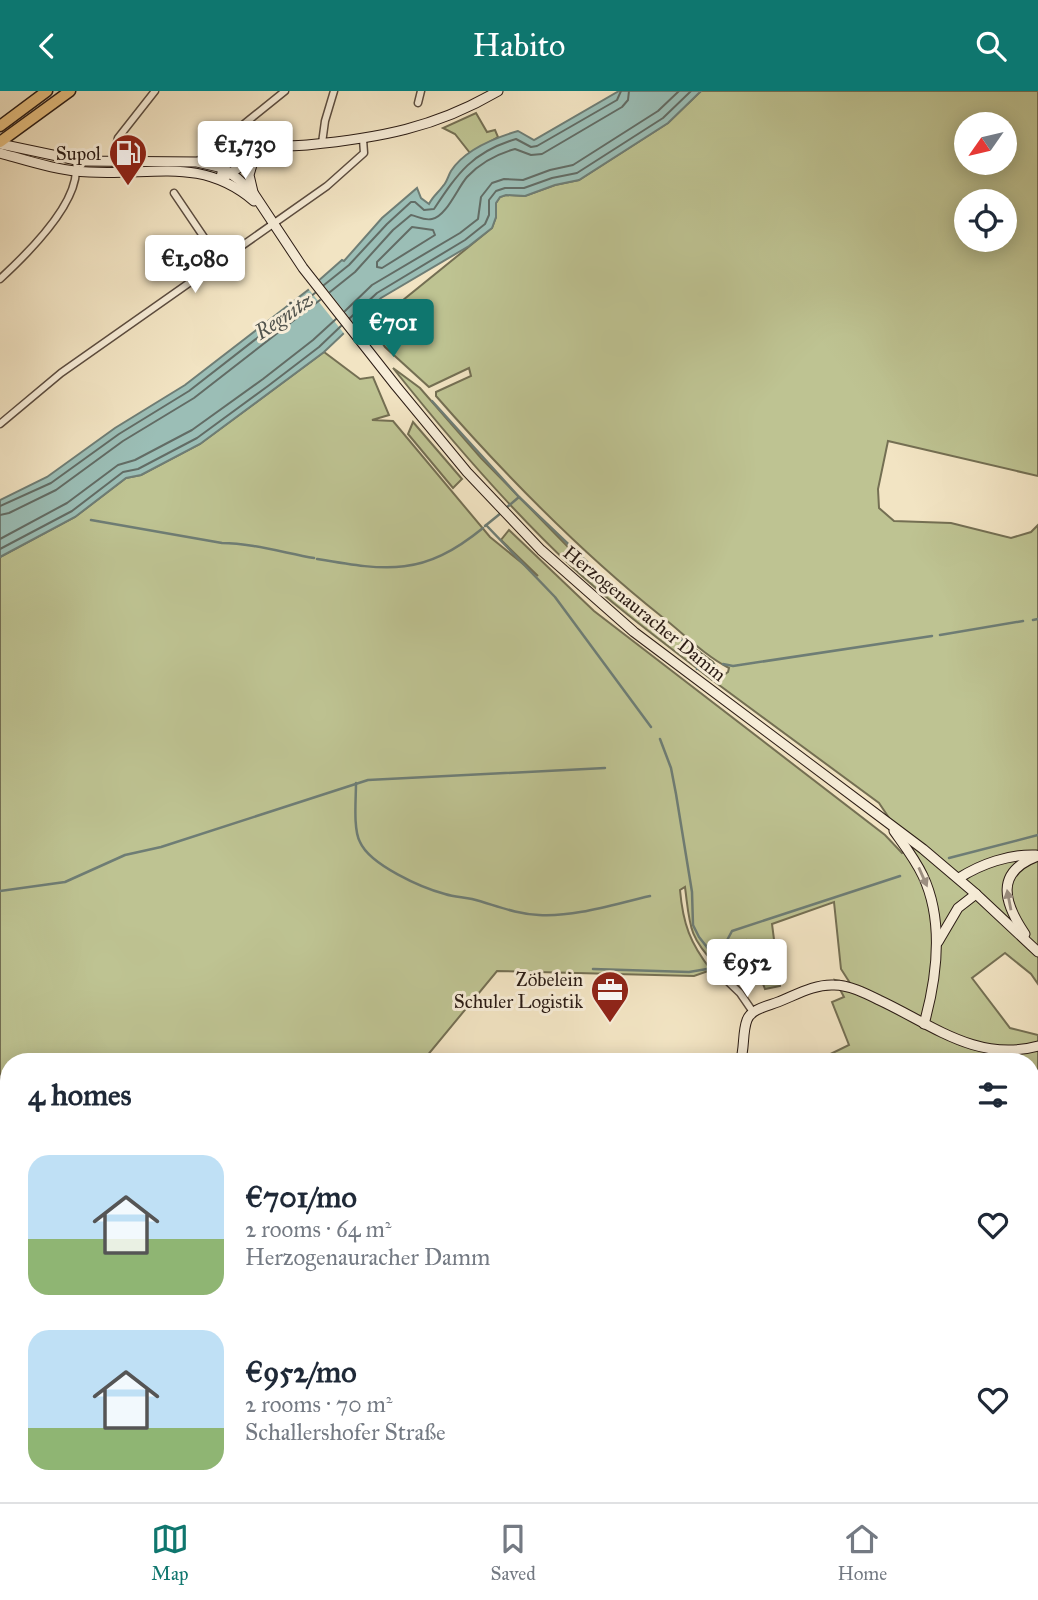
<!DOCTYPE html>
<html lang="en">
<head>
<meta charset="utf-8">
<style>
	body { margin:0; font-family:"IM FELL Great Primer",serif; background:#f6f6f7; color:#1f2937; height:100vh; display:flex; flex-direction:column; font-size:26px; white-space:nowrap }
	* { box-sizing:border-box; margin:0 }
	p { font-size:23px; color:#747a83 }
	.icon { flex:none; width:38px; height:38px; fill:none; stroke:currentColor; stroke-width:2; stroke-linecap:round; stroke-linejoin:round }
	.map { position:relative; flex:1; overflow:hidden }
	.details { position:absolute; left:0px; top:962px; width:1040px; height:450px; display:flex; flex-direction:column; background:#fff; border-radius:28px 28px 0 0; box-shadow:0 4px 18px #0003 }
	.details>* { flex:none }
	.needle { width:46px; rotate:236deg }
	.controls { position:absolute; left:954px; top:21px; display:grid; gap:14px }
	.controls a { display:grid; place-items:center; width:63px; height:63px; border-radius:50%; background:#fff; box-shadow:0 4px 18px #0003; font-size:35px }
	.price { position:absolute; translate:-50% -60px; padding:0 16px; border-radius:7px; background:#fff; color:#222; font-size:23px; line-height:46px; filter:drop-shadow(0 2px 4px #0008) }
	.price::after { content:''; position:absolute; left:50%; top:42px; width:21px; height:16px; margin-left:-10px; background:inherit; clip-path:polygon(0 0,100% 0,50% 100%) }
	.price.active { background:#0f766e; color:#fff }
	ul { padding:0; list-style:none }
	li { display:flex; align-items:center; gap:21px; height:175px; padding:0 28px }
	li span { display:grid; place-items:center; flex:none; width:196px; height:140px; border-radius:21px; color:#555 }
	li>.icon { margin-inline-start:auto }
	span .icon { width:84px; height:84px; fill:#fffc; stroke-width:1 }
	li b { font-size:30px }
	h2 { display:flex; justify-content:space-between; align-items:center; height:84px; padding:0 28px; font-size:30px }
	header { display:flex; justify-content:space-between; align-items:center; height:91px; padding:0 28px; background:#0f766e; color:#fff; font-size:32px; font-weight:600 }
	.menu { display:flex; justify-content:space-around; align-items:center; height:98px; border-top:2px solid #e0e1e3; background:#fff; font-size:19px; color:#747a83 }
	.menu a { display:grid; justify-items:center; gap:4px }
	.menu .active { color:#0f766e }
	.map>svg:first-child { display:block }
	.green { fill:#bec392; stroke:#746f53; stroke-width:2; fill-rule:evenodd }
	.water { fill:#9bbeb6; stroke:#6e7d75; stroke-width:2 }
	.pier { fill:#f2e4c3 }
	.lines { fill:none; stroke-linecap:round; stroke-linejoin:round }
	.shore { stroke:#626c65; stroke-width:2 }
	.stream { stroke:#6e7d75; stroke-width:2.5 }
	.street-casing { stroke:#5c4d40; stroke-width:9 }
	.secondary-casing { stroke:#2a1b14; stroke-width:11 }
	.highway-casing { stroke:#2a1b14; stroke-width:13 }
	.street { stroke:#f7edd8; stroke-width:6 }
	.secondary { stroke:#f7edd8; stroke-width:9 }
	.highway { stroke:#e9c282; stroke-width:10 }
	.rail-casing { stroke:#2a1b14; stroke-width:5 }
	.rail { stroke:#f7edd8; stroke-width:2.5; stroke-dasharray:8; stroke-linecap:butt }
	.oneway { fill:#9b8e80 }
	.labels { text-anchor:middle; stroke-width:6; stroke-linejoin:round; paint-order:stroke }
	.poi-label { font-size:19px; fill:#2a1b14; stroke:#f7edd8; text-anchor:end }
	.street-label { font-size:19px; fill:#2a1b14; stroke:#f7edd8 }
	.water-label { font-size:21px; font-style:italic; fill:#52544d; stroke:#f7edd8 }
</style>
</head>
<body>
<header><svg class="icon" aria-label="back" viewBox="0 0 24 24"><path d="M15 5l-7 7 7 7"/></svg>Habito<svg class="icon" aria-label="search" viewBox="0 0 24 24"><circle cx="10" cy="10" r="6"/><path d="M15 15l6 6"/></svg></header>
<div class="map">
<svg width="1038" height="1411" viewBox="0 0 1038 1411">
	<rect width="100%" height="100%" fill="#f2e4c3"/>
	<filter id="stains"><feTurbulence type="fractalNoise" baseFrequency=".00286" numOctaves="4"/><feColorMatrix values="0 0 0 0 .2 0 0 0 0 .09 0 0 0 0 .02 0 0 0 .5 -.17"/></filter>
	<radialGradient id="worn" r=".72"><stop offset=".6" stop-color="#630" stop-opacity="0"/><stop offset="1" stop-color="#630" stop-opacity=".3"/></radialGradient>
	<!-- green -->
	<g class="green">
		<path d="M701,0H1038V385L888,350L878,398L879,417L894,430L951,432L1011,447L1031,441L1038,434V893L1031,883L1005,862L972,887L1010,937L1038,944V985L1031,989V971H814L849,954L832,911L844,906L835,889L850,892L841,878L834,811L772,833L780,895L765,898L746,849L729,857L716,874C688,845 690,834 685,796L680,799C683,833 690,852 711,879L694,885L497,880L422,971H9V1298L0,1301V466L75,426L126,387L141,384L200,353L324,261L360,288L373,286L389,324L372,329L393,330L490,446L538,485L501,449L509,439L594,520L885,744L902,762L910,758L879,712L715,591L728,581L729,577C704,564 683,542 661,525C578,459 506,385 436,305V301L471,285L469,277L429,296L385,256L371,235L492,137L496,126V112L500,106L506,104L525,105L555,94L579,89L668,32ZM966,33H1004V72H966ZM966,110H1004V149H966Z"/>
		<path d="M476,22L487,41L495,39L498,46L470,62L455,43L443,37Z"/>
		<path d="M393,277L420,297L481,367L570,458L671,543L673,541L713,571L718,579L712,589C664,552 615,516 571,475C506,414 448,346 393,277Z"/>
		<path d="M413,331L462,388L453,397L408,343Z"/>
		<path d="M1038,1079V1142L1031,1145V1084Z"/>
		<path d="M302,1404H355L343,1411H290Z"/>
	</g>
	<!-- water -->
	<g class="water">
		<path d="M619,0H701L668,32L579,89L555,94L525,105L506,104L500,106L496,112V126L492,137L469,155L381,207L324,261L200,353L141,384L126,387L75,426L0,466V409L47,386L115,337L185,294L308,199L342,169L344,170L382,127L417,97L421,107L429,113C433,105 438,102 443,95C447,91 448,85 451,80C465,58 494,47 518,40L534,49Z"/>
		<path d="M1038,985V1058L1031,1063V989Z"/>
		<path d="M355,1404H535L523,1411H343Z"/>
	</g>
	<!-- pier -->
	<path class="pier" d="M318,187L356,235L346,245L307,196Z"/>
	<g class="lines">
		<!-- shore -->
		<g class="shore">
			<path d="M412,136L433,139L435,144L382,177L377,176V171Z"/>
			<path d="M324,194L349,174L387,133L411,111H415L424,119L434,118C458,82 472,61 516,48L531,56L537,55L617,9L621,0"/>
			<path d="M330,201L355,181L393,139L411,124C417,125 424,130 432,128C446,126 458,96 467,86C480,72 497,63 515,58L531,64L542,63L622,16L628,9L629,0"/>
			<path d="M345,220L372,194L460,142L478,128L481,106L492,92L504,88L523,89L550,79L573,74L658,20L679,0"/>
			<path d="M350,227L377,202L465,149L485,133L489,124V109L496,100L505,97H524L552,87L577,82L663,27L691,0"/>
			<path d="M0,415L51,392L119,343L189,300L315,202"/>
			<path d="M0,424L9,422L56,399L123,350L194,307L320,209"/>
			<path d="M0,448L67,412L118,374L135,369L192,339L263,288L313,249L336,228"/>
			<path d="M0,458L72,420L123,381L138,378L197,347L268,295L319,256L341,235"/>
		</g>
		<!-- stream -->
		<g class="stream">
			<path d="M432,310L519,406L506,417"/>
			<path d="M519,406L609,492L706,568L697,578"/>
			<path d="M91,429L222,452C251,452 285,462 314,467"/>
			<path d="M486,434L555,506L651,636"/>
			<path d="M485,435L501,422"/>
			<path d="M317,468C388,480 423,486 483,437"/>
			<path d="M1033,529L1038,528"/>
			<path d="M940,544L1023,530"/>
			<path d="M706,568L717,576"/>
			<path d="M723,573L733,575L932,545"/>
			<path d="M660,648L671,677L676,703L692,801L693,834L699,846L717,869"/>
			<path d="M356,692C356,708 353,738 360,751C370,774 422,797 445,803C454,806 463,806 472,808C495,814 515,823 539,824C576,826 614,813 650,805"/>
			<path d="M949,767L1038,744"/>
			<path d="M0,800L65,791L125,764L161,756L368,689L605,677"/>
			<path d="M715,872L732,840L900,785"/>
			<path d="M593,878L689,881L707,878"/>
			<path d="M0,1032L9,1031"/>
			<path d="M0,1152L9,1157"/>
		</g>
		<defs>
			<g id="street">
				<path d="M418,12L421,0"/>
				<path d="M322,52L325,30L334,0"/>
				<path d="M112,71L118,47L155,0"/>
				<path d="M197,71L285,0"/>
				<path d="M174,102L220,170"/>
				<path d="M0,188C25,165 75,116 76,80"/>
				<path d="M0,333L61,282L327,95L364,62L363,48"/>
				<path d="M716,879L740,902L753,921"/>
				<path d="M0,1309L9,1337"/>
				<path d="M0,1347L9,1345"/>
				<path d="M543,1411L555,1404"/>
				<path d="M620,1411L627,1404"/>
			</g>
			<g id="secondary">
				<path d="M0,53L81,70L197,71L223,77L238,88L254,103L303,177L396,295L467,381L541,459L634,541L923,758L976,803L1038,861"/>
				<path d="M0,62C29,70 59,80 89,81C152,85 201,65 254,110"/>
				<path d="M227,84L268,59"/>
				<path d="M221,88C222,76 227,67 238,62C259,53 285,56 307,54C379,47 435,37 498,0"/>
				<path d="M253,101L249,84L254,67"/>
				<path d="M894,740C904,754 915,768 923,785C944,830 937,886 924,933"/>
				<path d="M959,787C981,773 1009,763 1036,764"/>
				<path d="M1025,843C1004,812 994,781 1038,765"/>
				<path d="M938,851L958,817L976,803"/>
				<path d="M740,971C745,958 742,942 747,929C751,918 768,915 778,911C796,904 814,893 834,894C849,894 865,902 879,909C931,933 977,972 1038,955"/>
				<path d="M1031,1370L1038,1365"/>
				<path d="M5,1411L20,1404"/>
				<path d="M970,1411L981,1404"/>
			</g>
			<g id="highway">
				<path d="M0,35L47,0"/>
				<path d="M0,51L70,0"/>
			</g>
		</defs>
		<!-- street casing -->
		<use href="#street" class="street-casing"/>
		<!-- secondary casing -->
		<use href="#secondary" class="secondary-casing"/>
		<!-- highway casing -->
		<use href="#highway" class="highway-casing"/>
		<!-- street -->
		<use href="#street" class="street"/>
		<!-- secondary -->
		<use href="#secondary" class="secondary"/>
		<!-- highway -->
		<use href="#highway" class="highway"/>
		<defs>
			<g id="rail">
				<path d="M1031,1078L1038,1074"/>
				<path d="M628,1411L635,1404"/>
			</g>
		</defs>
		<!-- rail casing -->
		<use href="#rail" class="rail-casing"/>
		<!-- rail -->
		<use href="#rail" class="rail"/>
	</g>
	<!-- one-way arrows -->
	<defs><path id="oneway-solid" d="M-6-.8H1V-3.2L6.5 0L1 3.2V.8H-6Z" transform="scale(1.75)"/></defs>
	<g class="oneway">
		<use href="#oneway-solid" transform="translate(923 786) rotate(66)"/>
		<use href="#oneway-solid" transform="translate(1009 809) rotate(-101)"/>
	</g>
	<!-- icons -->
	<defs>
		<symbol id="fuel-pin" viewBox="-11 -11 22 30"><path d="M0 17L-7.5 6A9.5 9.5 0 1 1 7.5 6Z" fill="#8f2418" stroke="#f7edd8"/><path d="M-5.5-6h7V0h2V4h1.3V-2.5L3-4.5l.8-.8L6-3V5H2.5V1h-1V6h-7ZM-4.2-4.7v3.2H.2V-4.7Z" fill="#fff"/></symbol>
		<symbol id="office-pin" viewBox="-11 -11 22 30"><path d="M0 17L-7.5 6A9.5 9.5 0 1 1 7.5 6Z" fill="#8f2418" stroke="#f7edd8"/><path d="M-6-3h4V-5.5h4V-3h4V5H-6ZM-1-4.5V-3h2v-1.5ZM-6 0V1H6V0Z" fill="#fff"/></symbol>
	</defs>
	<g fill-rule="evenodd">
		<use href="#fuel-pin" x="106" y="40" width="44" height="60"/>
		<use href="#office-pin" x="588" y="877" width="44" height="60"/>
	</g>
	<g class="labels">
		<!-- poi labels -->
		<g class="poi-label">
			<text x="101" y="69">Supol</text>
			<text x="583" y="895">Zöbelein<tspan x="583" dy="22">Schuler Logistik</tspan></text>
		</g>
		<!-- street labels -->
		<g class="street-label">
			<text transform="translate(645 522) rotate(39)" y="7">Herzogenauracher Damm</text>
		</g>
		<!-- water labels -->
		<g class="water-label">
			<text transform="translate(284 225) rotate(-34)" y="7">Regnitz</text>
		</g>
	</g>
	<rect width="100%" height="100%" filter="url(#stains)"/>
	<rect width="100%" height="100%" fill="url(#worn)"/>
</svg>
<div class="controls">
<a><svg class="needle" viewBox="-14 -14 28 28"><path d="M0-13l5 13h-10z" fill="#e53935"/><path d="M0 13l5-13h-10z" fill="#747a83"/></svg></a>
<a><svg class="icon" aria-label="locate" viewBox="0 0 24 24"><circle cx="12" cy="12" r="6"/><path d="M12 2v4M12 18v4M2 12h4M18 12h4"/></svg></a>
</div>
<b class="price" style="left:245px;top:90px">€1,730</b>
<b class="price" style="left:195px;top:204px">€1,080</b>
<b class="price active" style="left:393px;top:268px">€701</b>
<b class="price" style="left:747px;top:908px">€952</b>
<section class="details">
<h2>4 homes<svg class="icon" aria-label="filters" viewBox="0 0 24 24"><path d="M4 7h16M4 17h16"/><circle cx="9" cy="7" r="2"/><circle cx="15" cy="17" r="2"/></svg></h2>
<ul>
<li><span style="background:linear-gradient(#bfe0f5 60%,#8fb573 0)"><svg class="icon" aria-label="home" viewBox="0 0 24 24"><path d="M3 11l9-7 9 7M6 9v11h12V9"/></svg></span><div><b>€701/mo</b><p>2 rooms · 64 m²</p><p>Herzogenauracher Damm</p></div><svg class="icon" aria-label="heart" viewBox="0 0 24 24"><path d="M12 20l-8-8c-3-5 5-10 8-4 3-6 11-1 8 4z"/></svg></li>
<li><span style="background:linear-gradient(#bfe0f5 70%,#8fb573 0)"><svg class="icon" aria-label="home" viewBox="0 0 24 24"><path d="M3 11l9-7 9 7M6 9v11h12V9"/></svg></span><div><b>€952/mo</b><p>2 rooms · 70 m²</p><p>Schallershofer Straße</p></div><svg class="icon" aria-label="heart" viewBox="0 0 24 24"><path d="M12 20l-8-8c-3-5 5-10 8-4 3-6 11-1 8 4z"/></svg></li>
</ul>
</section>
</div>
<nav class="menu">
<a class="active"><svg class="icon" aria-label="map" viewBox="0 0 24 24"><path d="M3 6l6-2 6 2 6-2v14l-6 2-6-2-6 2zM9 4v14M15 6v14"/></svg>Map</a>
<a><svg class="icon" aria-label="saved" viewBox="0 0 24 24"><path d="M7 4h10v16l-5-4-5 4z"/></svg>Saved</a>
<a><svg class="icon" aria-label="home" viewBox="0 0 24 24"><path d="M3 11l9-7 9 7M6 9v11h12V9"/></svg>Home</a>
</nav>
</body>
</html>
